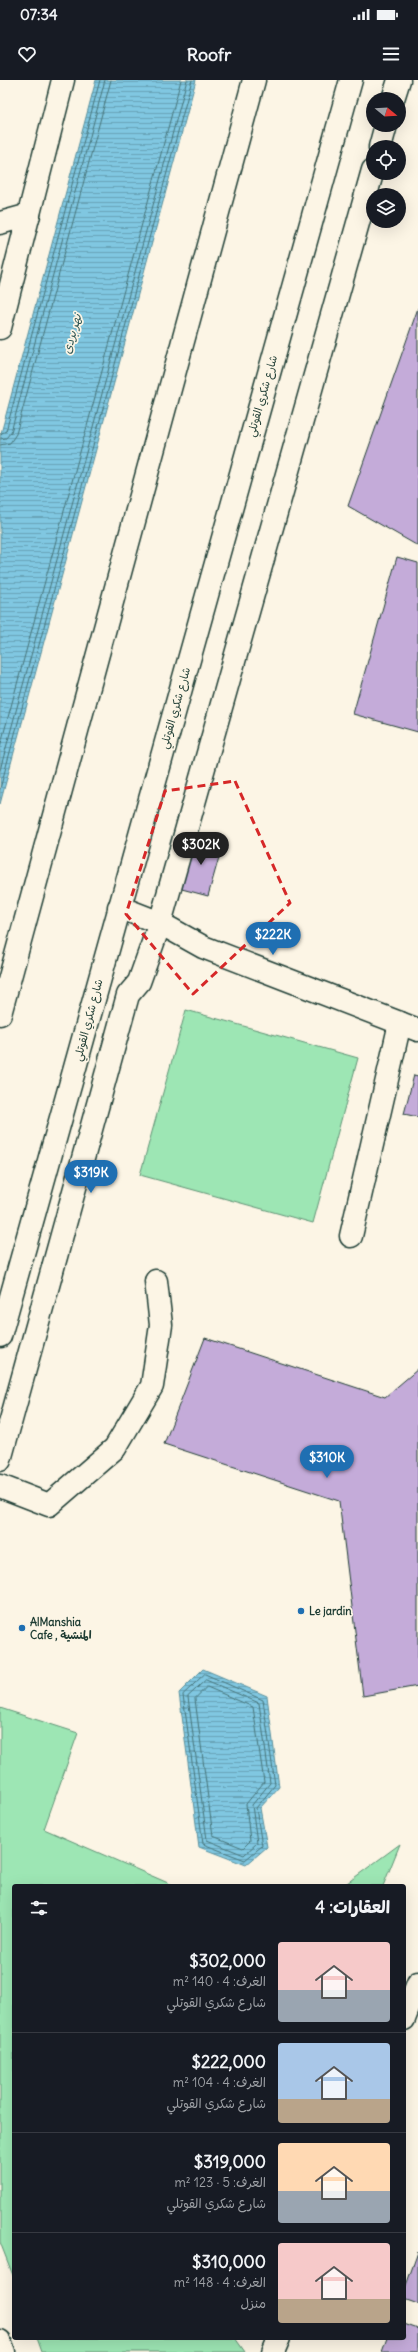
<!DOCTYPE html>
<html lang="ar">
<head>
<meta charset="utf-8">
<style>
	body { margin:0; font-family:Delius,"Playpen Sans Arabic",sans-serif; background:#20242c; color:#f1f3f6; direction:rtl; height:100vh; display:flex; flex-direction:column; font-size:15px; white-space:nowrap }
	* { box-sizing:border-box; margin:0 }
	p { font-size:13px; color:#9ea1a6 }
	.icon { flex:none; width:22px; height:22px; fill:none; stroke:currentColor; stroke-width:2; stroke-linecap:round; stroke-linejoin:round }
	.map { position:relative; flex:1; overflow:hidden; direction:ltr }
	.drawer { position:absolute; left:12px; top:1804px; width:394px; height:456px; display:flex; flex-direction:column; background:#171b24; border-radius:4px; box-shadow:0 4px 16px #0002; direction:rtl }
	.drawer>* { flex:none }
	.needle { width:26px; rotate:108deg }
	.fabs { position:absolute; left:366px; top:12px; display:grid; gap:8px }
	.fabs a { display:grid; place-items:center; width:40px; height:40px; border-radius:50%; background:#171b24; box-shadow:0 4px 16px #0002; font-size:20px }
	.price { position:absolute; translate:-50% -34px; padding:0 9px; border-radius:14px; background:#1f6fb2; color:#fff; font-size:13px; line-height:26px; filter:drop-shadow(0 1px 2px #0008) }
	.price::after { content:''; position:absolute; left:50%; top:24px; width:12px; height:9px; margin-left:-6px; background:inherit; clip-path:polygon(0 0,100% 0,50% 100%) }
	.price.selected { background:#222; color:#fff }
	ul { padding:0; list-style:none }
	li { display:flex; align-items:center; gap:12px; height:100px; padding:0 16px }
	li+li { border-top:1px solid #363941 }
	li span { display:grid; place-items:center; flex:none; width:112px; height:80px; border-radius:4px; color:#555 }
	li>.icon { margin-inline-start:auto }
	span .icon { width:48px; height:48px; fill:#fffc; stroke-width:1 }
	li b { font-size:17px }
	h2 { display:flex; justify-content:space-between; align-items:center; height:48px; padding:0 16px; font-size:17px }
	.status { display:flex; justify-content:space-between; align-items:center; height:28px; padding:0 20px; background:#171b24; direction:ltr }
	.status svg { height:11px; fill:currentColor }
	header { display:flex; justify-content:space-between; align-items:center; height:52px; padding:0 16px; background:#171b24; font-size:18px; font-weight:700 }
	.map>svg:first-child { display:block }
	.green { fill:#9de6b4; stroke:#5e9274 }
	.water { fill:url(#water-rules); stroke:#59909c }
	.lines { fill:none; stroke-linecap:round; stroke-linejoin:round }
	.shore { stroke:#467479; stroke-width:1 }
	.building { fill:#c4abd9; stroke:#1f3d34 }
	.minor-casing { stroke:#1f3d34; stroke-width:25 }
	.major-casing { stroke:#1f3d34; stroke-width:25 }
	.highway-casing { stroke:#1f3d34; stroke-width:25 }
	.minor { stroke:#fcf5e5; stroke-width:22 }
	.major { stroke:#fcf5e5; stroke-width:22 }
	.highway { stroke:#fcf5e5; stroke-width:22 }
	.marked { fill:none; stroke:#d62828; stroke-width:3; stroke-dasharray:8 5; stroke-linejoin:round }
	.poi-dot { fill:#1f6fb2; stroke:#fcf5e5; stroke-width:1.5 }
	.labels { text-anchor:middle; stroke-width:3.5; stroke-linejoin:round; paint-order:stroke }
	.street-label { font-size:11px; fill:#1f3d34; stroke:#fcf5e5 }
	.poi-label { font-size:11px; font-weight:bold; fill:#1f3d34; stroke:#fcf5e5; text-anchor:start }
	.water-label { font-size:12px; font-style:italic; fill:#325957; stroke:#fcf5e5 }
</style>
</head>
<body>
<div class="status"><b>07:34</b><svg viewBox="0 0 49 12"><path d="M0 12V9h3v3zM5 12V6h3v6zM10 12V3h3v9zM15 12V0h3v12zM26 1h20v11H26zM47 4h2v5h-2z"/></svg></div>
<header><svg class="icon" aria-label="menu" viewBox="0 0 24 24"><path d="M4 6h16M4 12h16M4 18h16"/></svg>Roofr<svg class="icon" aria-label="heart" viewBox="0 0 24 24"><path d="M12 20l-8-8c-3-5 5-10 8-4 3-6 11-1 8 4z"/></svg></header>
<div class="map">
<svg width="418" height="2272" viewBox="0 0 418 2272">
	<defs>
		<pattern id="water-rules" width="6" height="5" patternUnits="userSpaceOnUse"><rect width="6" height="5" fill="#80c7e1"/><path d="M0 2.5h6" fill="none" stroke="#68a3b7"/></pattern>
	</defs>
	<rect width="100%" height="100%" fill="#fcf5e5"/>
	<filter id="ink" filterUnits="userSpaceOnUse"><feTurbulence type="fractalNoise" baseFrequency=".025" numOctaves="2"/><feDisplacementMap in="SourceGraphic" scale="8" xChannelSelector="R" yChannelSelector="G"/><feConvolveMatrix kernelMatrix="1 2 1 2 8 2 1 2 1" color-interpolation-filters="sRGB"/></filter>
	<g filter="url(#ink)">
		<!-- green -->
		<g class="green">
			<path d="M186,930L358,978L313,1143L140,1095Z"/>
			<path d="M0,1628L78,1653L44,1749L175,1806H14V2198L0,2162Z"/>
			<path d="M400,1764L383,1806H343Z"/>
			<path d="M37,2258H235L245,2272H42Z"/>
		</g>
		<!-- water -->
		<g class="water">
			<path d="M96,0H196L0,724V357Z"/>
			<path d="M203,1589L267,1616L279,1707L260,1728L267,1767L246,1785L199,1767L179,1613Z"/>
		</g>
		<g class="lines">
			<!-- shore -->
			<g class="shore">
				<path d="M0,354L6,351L100,0"/>
				<path d="M0,359L6,358L11,352L105,0"/>
				<path d="M0,365L10,363L16,354L111,0"/>
				<path d="M0,667L181,0"/>
				<path d="M0,690L187,0"/>
				<path d="M0,709L192,0"/>
				<path d="M205,1594L263,1620L275,1705L256,1728L262,1766L245,1780L203,1764L183,1615Z"/>
				<path d="M206,1600L259,1623L270,1703L252,1725L257,1763L244,1775L207,1760L188,1617Z"/>
				<path d="M207,1607L253,1627L264,1702L246,1724L250,1761L243,1768L213,1756L195,1619Z"/>
			</g>
		</g>
		<!-- building -->
		<g class="building">
			<path d="M418,228V466L348,426Z"/>
			<path d="M397,477L418,483V652L353,634Z"/>
			<path d="M194,755L223,763L208,816L178,808Z"/>
			<path d="M414,995L418,996V1037L404,1034Z"/>
			<path d="M205,1258L385,1317L418,1289V1606L363,1616L339,1421L164,1364Z"/>
			<path d="M418,2172V2224L404,2219V2211Z"/>
			<path d="M404,2244L418,2249V2272H382L387,2258H404Z"/>
		</g>
		<g class="lines">
			<defs>
				<g id="minor">
					<path d="M393,19L399,0"/>
					<path d="M380,67L386,45"/>
					<path d="M0,143L29,135"/>
					<path d="M0,248L63,0"/>
					<path d="M119,827L160,843L203,867L418,950"/>
					<path d="M351,1156L400,943"/>
					<path d="M0,1380L128,915L139,902L160,843L373,90"/>
					<path d="M0,1406L49,1425L115,1368L152,1306L161,1245L156,1201"/>
					<path d="M404,1939L418,1903"/>
					<path d="M273,2272L279,2258"/>
				</g>
				<path id="major" d="M0,2262L4,2272"/>
				<g id="highway">
					<path d="M0,934L254,0"/>
					<path d="M0,1256L351,0"/>
				</g>
			</defs>
			<!-- minor casing -->
			<use href="#minor" class="minor-casing"/>
			<!-- major casing -->
			<use href="#major" class="major-casing"/>
			<!-- highway casing -->
			<use href="#highway" class="highway-casing"/>
			<!-- minor -->
			<use href="#minor" class="minor"/>
			<!-- major -->
			<use href="#major" class="major"/>
			<!-- highway -->
			<use href="#highway" class="highway"/>
		</g>
	</g>
	<!-- marked area -->
	<path class="marked" d="M235,701L290,823L193,914L126,834L165,711Z"/>
	<!-- markers -->
	<g class="poi-dot">
		<circle cx="301" cy="1531" r="4"/>
		<circle cx="22" cy="1548" r="4"/>
	</g>
	<g class="labels">
		<!-- street labels -->
		<g class="street-label">
			<text transform="translate(262 316) rotate(-74)" y="4">شارع شكري القوتلي</text>
			<text transform="translate(175 628) rotate(-74)" y="4">شارع شكري القوتلي</text>
			<text transform="translate(88 940) rotate(-75)" y="4">شارع شكري القوتلي</text>
		</g>
		<!-- poi labels -->
		<g class="poi-label">
			<text x="309" y="1535">Le jardin</text>
			<text x="30" y="1546">AlManshia<tspan x="30" dy="13">Cafe , المنشية</tspan></text>
		</g>
		<!-- water labels -->
		<g class="water-label">
			<text transform="translate(72 254) rotate(-74)" y="4">نهر بردى</text>
		</g>
	</g>
</svg>
<div class="fabs">
<a><svg class="needle" viewBox="-14 -14 28 28"><path d="M0-13l5 13h-10z" fill="#e53935"/><path d="M0 13l5-13h-10z" fill="#9ea1a6"/></svg></a>
<a><svg class="icon" aria-label="locate" viewBox="0 0 24 24"><circle cx="12" cy="12" r="6"/><path d="M12 2v4M12 18v4M2 12h4M18 12h4"/></svg></a>
<a><svg class="icon" aria-label="layers" viewBox="0 0 24 24"><path d="M12 4l9 5-9 5-9-5zM3 14l9 5 9-5"/></svg></a>
</div>
<b class="price selected" style="left:201px;top:786px">$302K</b>
<b class="price" style="left:273px;top:876px">$222K</b>
<b class="price" style="left:91px;top:1114px">$319K</b>
<b class="price" style="left:327px;top:1399px">$310K</b>
<section class="drawer">
<h2>العقارات: 4<svg class="icon" aria-label="filters" viewBox="0 0 24 24"><path d="M4 7h16M4 17h16"/><circle cx="9" cy="7" r="2"/><circle cx="15" cy="17" r="2"/></svg></h2>
<ul>
<li><span style="background:linear-gradient(#f6c9c9 60%,#9aa5b1 0)"><svg class="icon" aria-label="home" viewBox="0 0 24 24"><path d="M3 11l9-7 9 7M6 9v11h12V9"/></svg></span><div><b>$302,000</b><p>الغرف: 4 · 140 m²</p><p>شارع شكري القوتلي</p></div></li>
<li><span style="background:linear-gradient(#a9c7e8 70%,#b9a48a 0)"><svg class="icon" aria-label="home" viewBox="0 0 24 24"><path d="M3 11l9-7 9 7M6 9v11h12V9"/></svg></span><div><b>$222,000</b><p>الغرف: 4 · 104 m²</p><p>شارع شكري القوتلي</p></div></li>
<li><span style="background:linear-gradient(#ffd9b3 60%,#9aa5b1 0)"><svg class="icon" aria-label="home" viewBox="0 0 24 24"><path d="M3 11l9-7 9 7M6 9v11h12V9"/></svg></span><div><b>$319,000</b><p>الغرف: 5 · 123 m²</p><p>شارع شكري القوتلي</p></div></li>
<li><span style="background:linear-gradient(#f6c9c9 70%,#b9a48a 0)"><svg class="icon" aria-label="home" viewBox="0 0 24 24"><path d="M3 11l9-7 9 7M6 9v11h12V9"/></svg></span><div><b>$310,000</b><p>الغرف: 4 · 148 m²</p><p>منزل</p></div></li>
</ul>
</section>
</div>
</body>
</html>
